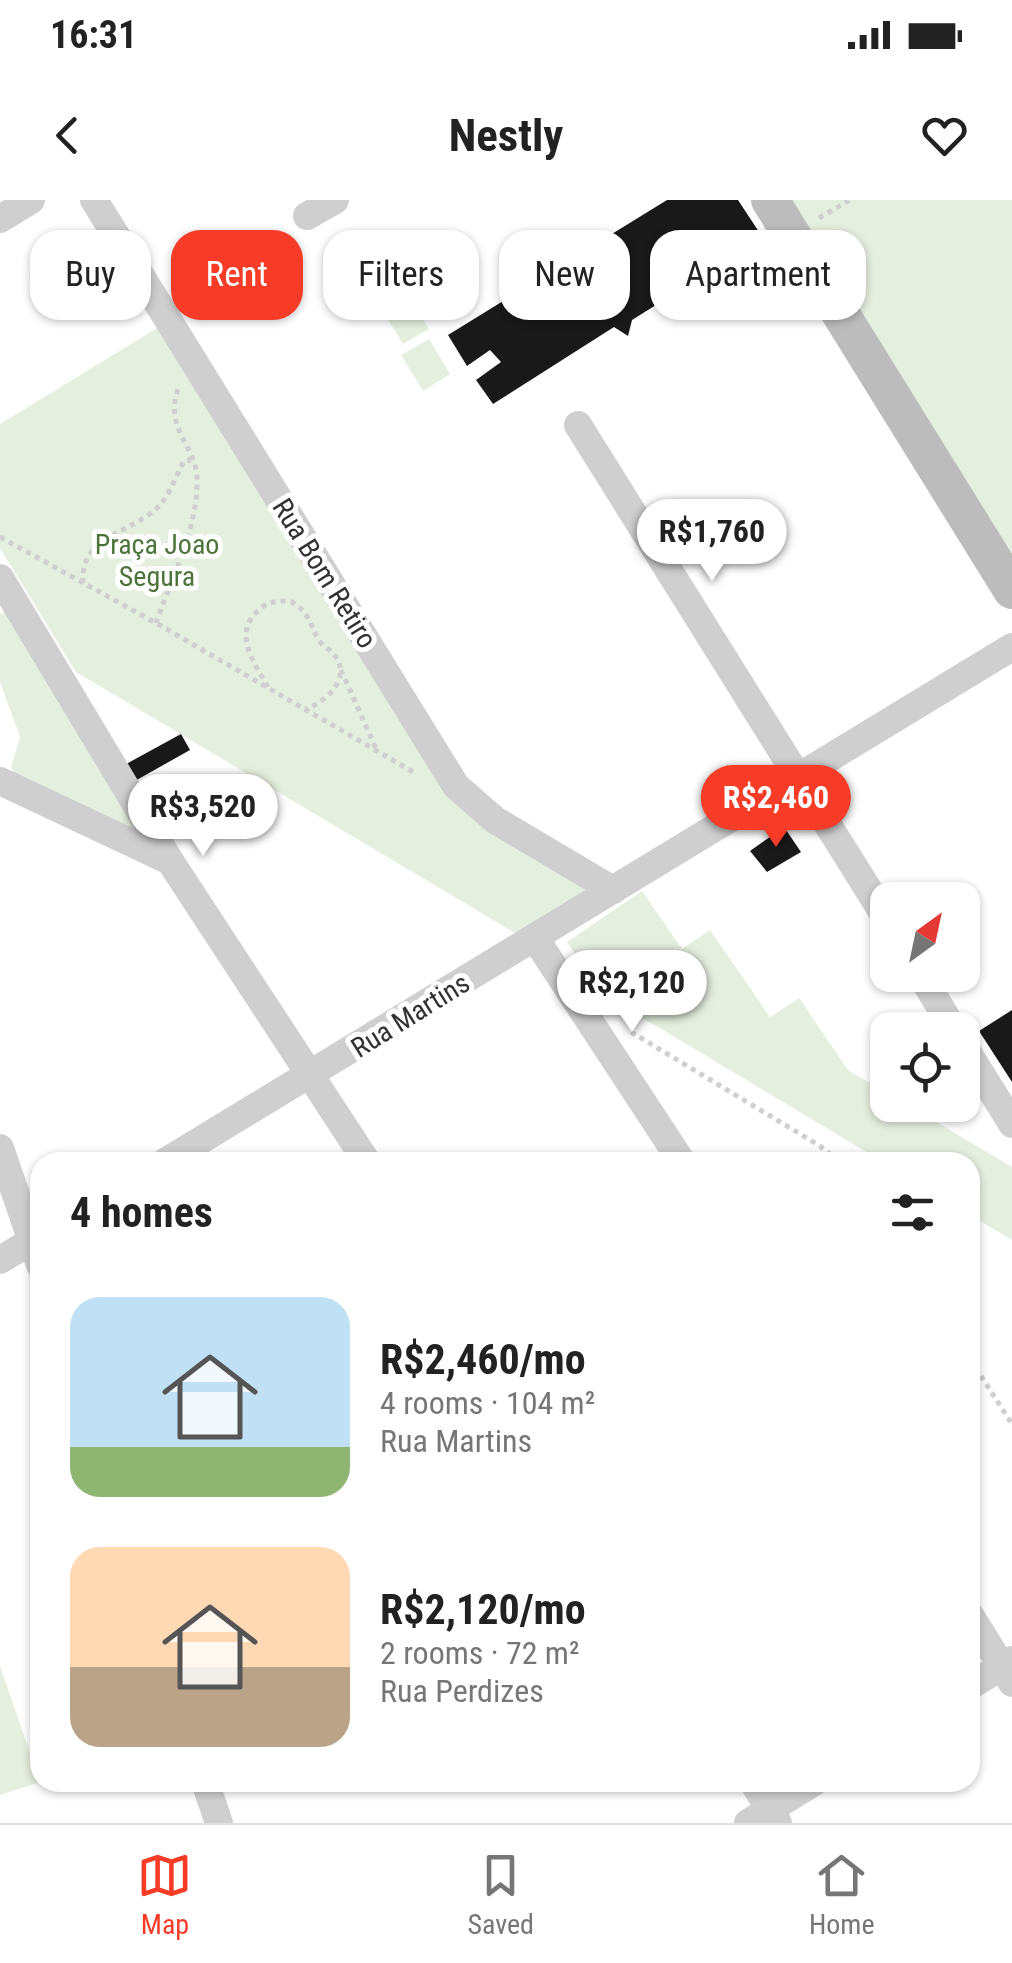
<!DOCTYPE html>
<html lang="en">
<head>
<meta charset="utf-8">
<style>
	body { margin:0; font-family:"Roboto Condensed",sans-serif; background:#f6f6f6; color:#222; height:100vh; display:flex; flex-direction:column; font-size:38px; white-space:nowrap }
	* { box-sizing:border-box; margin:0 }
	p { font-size:32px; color:#767676 }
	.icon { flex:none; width:55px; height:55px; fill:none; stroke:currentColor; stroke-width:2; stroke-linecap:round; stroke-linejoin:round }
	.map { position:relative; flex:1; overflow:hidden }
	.drawer { position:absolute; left:30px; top:952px; width:950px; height:640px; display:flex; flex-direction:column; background:#fff; border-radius:30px; box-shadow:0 2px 8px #0004 }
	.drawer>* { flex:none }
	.hud { position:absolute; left:30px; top:30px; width:952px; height:90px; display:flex; gap:20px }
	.needle { width:65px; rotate:33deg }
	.buttons { position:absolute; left:870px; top:682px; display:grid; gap:20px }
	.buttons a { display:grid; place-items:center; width:110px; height:110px; border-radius:20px; background:#fff; box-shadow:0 2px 8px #0004; font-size:50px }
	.price { position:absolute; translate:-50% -85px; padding:0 22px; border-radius:35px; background:#fff; color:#222; font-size:32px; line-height:65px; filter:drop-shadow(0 2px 5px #0008) }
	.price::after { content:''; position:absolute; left:50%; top:60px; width:30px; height:22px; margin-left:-15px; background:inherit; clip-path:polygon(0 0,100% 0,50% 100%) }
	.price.current { background:#f63b27; color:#fff }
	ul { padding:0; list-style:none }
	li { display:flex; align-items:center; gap:30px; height:250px; padding:0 40px }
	li span { display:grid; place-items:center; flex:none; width:280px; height:200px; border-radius:30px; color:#555 }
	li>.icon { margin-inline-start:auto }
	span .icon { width:120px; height:120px; fill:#fffc; stroke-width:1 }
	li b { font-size:42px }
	h2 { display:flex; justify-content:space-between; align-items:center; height:120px; padding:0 40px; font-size:42px }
	.pill { padding:0 35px; border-radius:30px; background:#fff; box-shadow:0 2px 8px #0004; font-size:35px; line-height:90px }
	.pill.current { background:#f63b27; color:#fff }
	.status { display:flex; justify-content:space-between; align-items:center; height:70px; padding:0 50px; background:#fff; direction:ltr }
	.status svg { height:28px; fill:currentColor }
	header { display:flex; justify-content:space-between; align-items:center; height:130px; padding:0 40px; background:#fff; font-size:45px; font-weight:700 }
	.menu { display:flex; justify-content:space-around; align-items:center; height:140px; border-top:2px solid #e0e0e0; background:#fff; font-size:28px; color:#767676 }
	.menu a { display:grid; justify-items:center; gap:5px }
	.menu .current { color:#f63b27 }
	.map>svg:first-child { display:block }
	.green { fill:#e5efdf }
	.building { fill:#191919 }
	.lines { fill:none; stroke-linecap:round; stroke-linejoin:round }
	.path { stroke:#cfcfcf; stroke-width:5; stroke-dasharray:5 5; stroke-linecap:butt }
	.street { stroke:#cfcfcf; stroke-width:28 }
	.secondary { stroke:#bcbcbc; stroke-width:38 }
	.labels { text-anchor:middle; stroke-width:10; stroke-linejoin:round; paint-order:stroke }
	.park-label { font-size:28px; fill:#4b733a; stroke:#fff }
	.street-label { font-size:28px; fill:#323232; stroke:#fff }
</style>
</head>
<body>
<div class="status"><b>16:31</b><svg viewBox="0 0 49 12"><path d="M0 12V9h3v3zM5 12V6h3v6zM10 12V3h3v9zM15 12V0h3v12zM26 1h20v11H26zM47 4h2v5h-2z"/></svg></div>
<header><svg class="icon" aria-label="back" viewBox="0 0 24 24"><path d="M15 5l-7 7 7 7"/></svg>Nestly<svg class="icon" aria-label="heart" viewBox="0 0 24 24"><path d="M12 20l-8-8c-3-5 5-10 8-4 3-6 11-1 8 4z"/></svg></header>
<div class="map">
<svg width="1012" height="1623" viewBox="0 0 1012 1623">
	<rect width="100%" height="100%" fill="#fff"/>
	<!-- green -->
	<g class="green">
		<path d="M791,0H1012V356Z"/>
		<path d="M401,83L429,129L403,144L375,99Z"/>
		<path d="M162,125L435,569L599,690L520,736L76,472L0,348V224Z"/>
		<path d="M429,139L450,174L423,191L401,155Z"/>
		<path d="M16,407L157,643L17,580L11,567L20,537L0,482V414Z"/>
		<path d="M642,691L682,749L710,730L770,817L799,798L848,870L887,893L888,905H908L1012,967V1040L970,1015V962H883L601,793L567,742Z"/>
		<path d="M0,1466L40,1582L0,1595Z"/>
	</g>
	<!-- building -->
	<g class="building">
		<path d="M667,0H738L763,38L632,120L628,136L614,127L493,204L476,180L501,162L490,150L467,166L448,135Z"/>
		<path d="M181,534L190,550L126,586L117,569Z"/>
		<path d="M784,627L801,652L767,672L750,651Z"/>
		<path d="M1012,810V882L979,831Z"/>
	</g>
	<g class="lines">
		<!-- path -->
		<g class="path">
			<path d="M819,18L850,0"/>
			<path d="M0,337L156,423L415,573"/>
			<path d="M83,383C79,337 130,333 156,309C170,296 175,277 184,261L191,260"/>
			<path d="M156,423C172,377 198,328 197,279C196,244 164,231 178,189"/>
			<path d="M341,470L377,551"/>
			<path d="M268,487C253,461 231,432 261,408C271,401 280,400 292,402C309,413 309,422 318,439C322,446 330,449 335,456C352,479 325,503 305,509"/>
			<path d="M631,832L820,946L840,962"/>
			<path d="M970,1159L1012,1224"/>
		</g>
		<!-- street -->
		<g class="street">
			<path d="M94,0L456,586L495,620L613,690"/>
			<path d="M307,16L335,0"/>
			<path d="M0,19L31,0"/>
			<path d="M578,225L888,721"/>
			<path d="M0,378L170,661L367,962"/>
			<path d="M0,581L170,661"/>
			<path d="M535,738L682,962"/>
			<path d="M921,775L954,830"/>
			<path d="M962,843L1012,924"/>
			<path d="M0,948L40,1065"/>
			<path d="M165,962L1012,447"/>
			<path d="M0,1060L40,1036"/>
			<path d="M970,1415L1012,1483"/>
			<path d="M970,1486L1012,1460"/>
			<path d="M205,1582L219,1623"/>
			<path d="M753,1582L778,1623"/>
			<path d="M748,1623L814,1582"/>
		</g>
		<!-- secondary -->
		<path class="secondary" d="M770,0L1012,390"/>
	</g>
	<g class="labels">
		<!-- park labels -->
		<g class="park-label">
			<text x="157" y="354">Praça Joao<tspan x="157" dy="32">Segura</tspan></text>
		</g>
		<!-- street labels -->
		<g class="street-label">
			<text transform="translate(325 373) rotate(58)" y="10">Rua Bom Retiro</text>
			<text transform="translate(410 815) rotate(-32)" y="10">Rua Martins</text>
		</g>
	</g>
</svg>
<div class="buttons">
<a><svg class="needle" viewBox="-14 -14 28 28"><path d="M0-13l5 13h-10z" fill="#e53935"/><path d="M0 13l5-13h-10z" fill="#767676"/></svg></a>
<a><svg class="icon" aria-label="locate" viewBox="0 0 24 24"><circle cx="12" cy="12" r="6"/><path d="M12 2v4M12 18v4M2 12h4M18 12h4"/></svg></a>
</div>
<b class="price" style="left:712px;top:384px">R$1,760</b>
<b class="price current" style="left:776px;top:650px">R$2,460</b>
<b class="price" style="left:203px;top:659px">R$3,520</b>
<b class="price" style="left:632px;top:835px">R$2,120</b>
<div class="hud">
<a class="pill">Buy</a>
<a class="pill current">Rent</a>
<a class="pill">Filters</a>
<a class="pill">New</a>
<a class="pill">Apartment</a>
</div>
<section class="drawer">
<h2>4 homes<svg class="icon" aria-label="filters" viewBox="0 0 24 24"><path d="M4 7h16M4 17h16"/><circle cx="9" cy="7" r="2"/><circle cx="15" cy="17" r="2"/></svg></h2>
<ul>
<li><span style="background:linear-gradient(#bfe0f5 75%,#8fb573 0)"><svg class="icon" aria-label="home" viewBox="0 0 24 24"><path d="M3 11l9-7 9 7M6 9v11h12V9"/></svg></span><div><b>R$2,460/mo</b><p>4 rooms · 104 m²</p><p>Rua Martins</p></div></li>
<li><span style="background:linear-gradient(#ffd9b3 60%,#b9a48a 0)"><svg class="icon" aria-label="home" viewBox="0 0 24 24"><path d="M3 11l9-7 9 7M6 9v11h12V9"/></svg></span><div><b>R$2,120/mo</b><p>2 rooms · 72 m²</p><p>Rua Perdizes</p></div></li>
</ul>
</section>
</div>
<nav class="menu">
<a class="current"><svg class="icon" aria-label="map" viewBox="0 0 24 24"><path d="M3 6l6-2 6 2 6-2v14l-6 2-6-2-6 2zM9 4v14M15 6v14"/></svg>Map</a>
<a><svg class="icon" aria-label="saved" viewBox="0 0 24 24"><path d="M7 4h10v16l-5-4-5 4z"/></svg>Saved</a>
<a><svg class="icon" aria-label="home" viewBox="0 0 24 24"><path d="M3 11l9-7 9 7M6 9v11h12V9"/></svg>Home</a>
</nav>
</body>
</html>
